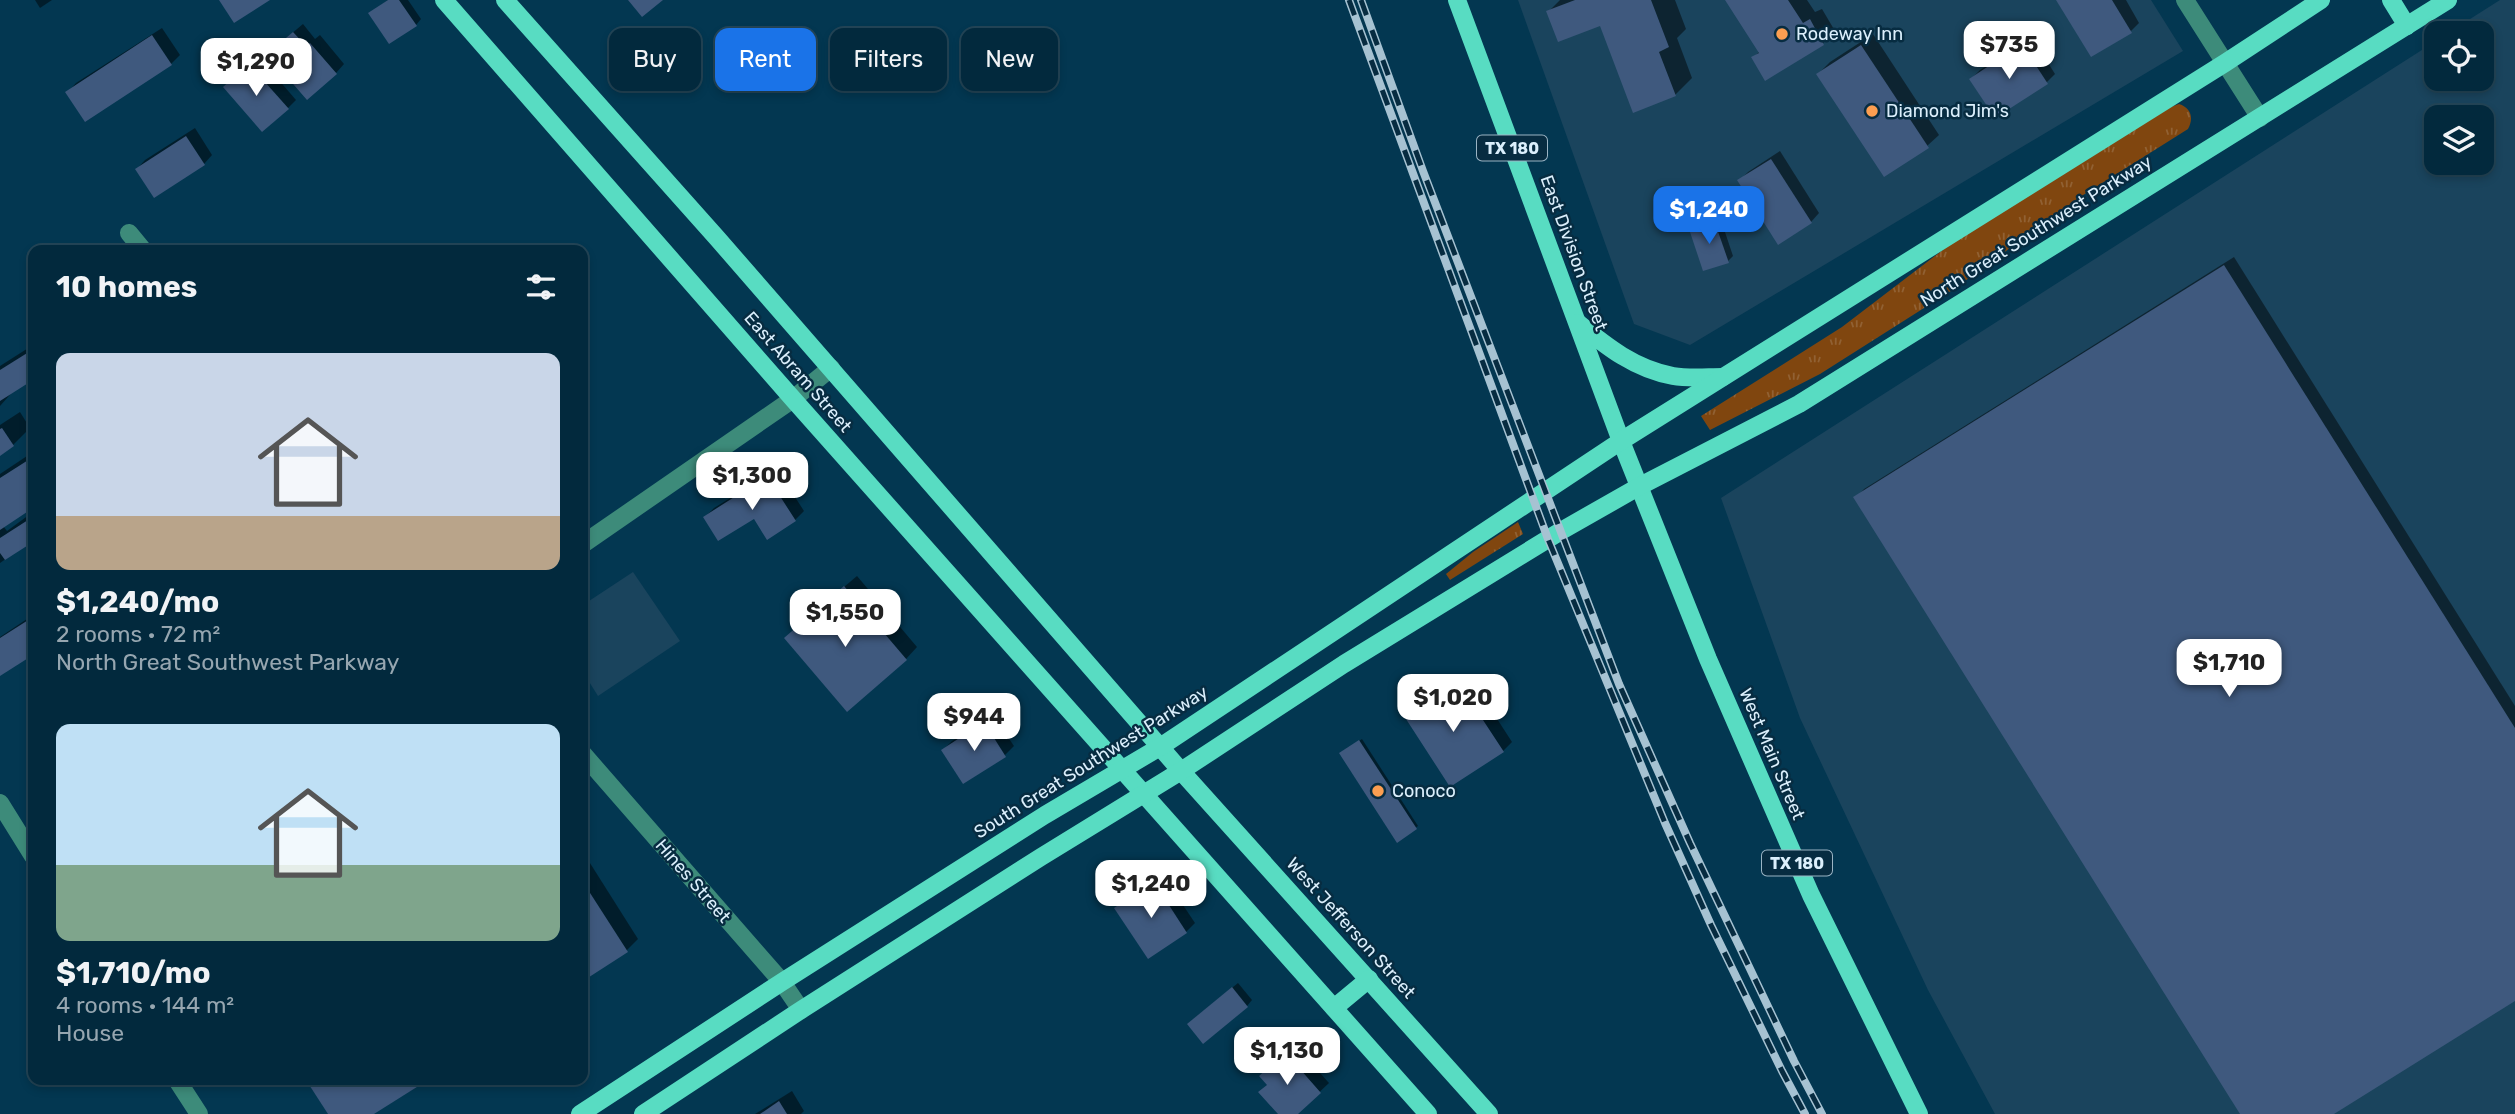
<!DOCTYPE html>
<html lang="en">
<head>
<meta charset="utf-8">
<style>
	body { margin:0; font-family:Rubik,sans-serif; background:#103548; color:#f1f3f6; height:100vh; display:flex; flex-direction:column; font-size:26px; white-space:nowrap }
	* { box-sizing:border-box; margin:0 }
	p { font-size:23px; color:#96a6b0 }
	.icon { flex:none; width:38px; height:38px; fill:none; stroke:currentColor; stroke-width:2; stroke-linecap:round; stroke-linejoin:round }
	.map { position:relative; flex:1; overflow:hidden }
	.drawer { position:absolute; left:28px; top:245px; width:560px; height:840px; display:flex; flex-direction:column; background:#02293d; border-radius:14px; box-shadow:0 4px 10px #0003,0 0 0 2px #234557 }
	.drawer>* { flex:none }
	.top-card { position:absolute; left:609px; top:28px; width:665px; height:63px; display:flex; gap:14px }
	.fabs { position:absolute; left:2424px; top:21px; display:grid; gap:14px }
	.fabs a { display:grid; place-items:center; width:70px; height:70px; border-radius:14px; background:#02293d; box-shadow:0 4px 10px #0003,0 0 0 2px #234557; font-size:35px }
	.price { position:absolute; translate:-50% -60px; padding:0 16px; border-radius:14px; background:#fff; color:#222; font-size:23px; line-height:46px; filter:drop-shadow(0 2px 4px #0008) }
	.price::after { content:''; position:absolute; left:50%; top:42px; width:21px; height:16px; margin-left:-10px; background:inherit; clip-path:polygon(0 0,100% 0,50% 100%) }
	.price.selected { background:#1a73e8; color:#fff }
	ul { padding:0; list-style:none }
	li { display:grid; align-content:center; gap:14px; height:371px; padding:0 28px }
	li span { display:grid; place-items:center; height:217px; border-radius:14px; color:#555 }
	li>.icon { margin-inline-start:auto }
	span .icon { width:126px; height:126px; fill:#fffc; stroke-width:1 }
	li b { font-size:30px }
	h2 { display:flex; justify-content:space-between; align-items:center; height:84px; padding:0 28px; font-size:30px }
	.pill { padding:0 24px; border-radius:14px; background:#02293d; box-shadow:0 4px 10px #0003,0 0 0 2px #234557; font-size:24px; line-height:63px }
	.pill.selected { background:#1a73e8; color:#fff }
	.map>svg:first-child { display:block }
	.built { fill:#1a445d; fill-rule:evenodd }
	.grass { fill:url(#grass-tufts) }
	.shadow { fill:#0007 }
	.building { fill:#3f597e }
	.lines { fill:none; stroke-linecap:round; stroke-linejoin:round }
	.minor { stroke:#3d8b7a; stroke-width:18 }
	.major { stroke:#58dcc2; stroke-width:18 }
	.rail-casing { stroke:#a6c2d2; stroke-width:8 }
	.rail { stroke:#072c41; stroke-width:5; stroke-dasharray:16; stroke-linecap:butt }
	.poi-dot { fill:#fb9e51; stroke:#072c41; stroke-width:2.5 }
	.labels { text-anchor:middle; stroke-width:5; stroke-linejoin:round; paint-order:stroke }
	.shield { fill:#072c41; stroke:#9bb4c4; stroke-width:2 }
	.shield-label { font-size:16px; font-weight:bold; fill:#dbeffc }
	.poi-label { font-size:18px; fill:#dbeffc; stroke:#072c41; text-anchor:start }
	.street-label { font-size:18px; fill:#dbeffc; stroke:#072c41 }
</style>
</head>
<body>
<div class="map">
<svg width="2515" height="1114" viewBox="0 0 2515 1114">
	<defs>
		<pattern id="grass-tufts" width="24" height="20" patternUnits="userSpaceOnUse" patternTransform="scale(1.75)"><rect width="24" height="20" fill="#80460f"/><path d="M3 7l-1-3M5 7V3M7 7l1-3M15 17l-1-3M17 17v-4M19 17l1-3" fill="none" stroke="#916133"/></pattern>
	</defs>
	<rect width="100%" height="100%" fill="#033751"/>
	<!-- built -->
	<g class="built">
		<path d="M1518,0H2151L2183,51L1690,345L1634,324Z"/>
		<path d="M2500,0H2515V1114H1995L1928,990L1800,718L1721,498L2436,41V79H2482V33H2448ZM2436,117H2482V163H2436Z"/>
		<path d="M633,572L680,641L598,696L583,672V605Z"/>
	</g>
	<!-- grass -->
	<g class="grass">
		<path d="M2179,104C2191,108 2194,118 2188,129L2080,197L1954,289L1820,374L1710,430L1701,416L1842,327L1948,246L2168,108Z"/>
		<path d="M1518,522L1523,534L1450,580L1446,574L1473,552Z"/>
	</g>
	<!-- shadow -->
	<g class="shadow">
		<path d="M35,0H52L40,8Z"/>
		<path d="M388,0H408L421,19L416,25L370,13Z"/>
		<path d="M1560,0H1675L1686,29L1677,38L1692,78L1675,95L1601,24L1548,12Z"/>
		<path d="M1727,0H1807L1815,12L1822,9L1835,31L1823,43L1765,78L1753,58L1760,51Z"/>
		<path d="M2058,0H2126L2139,23L2131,31Z"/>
		<path d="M303,24L315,39L320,35L344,64L336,73L278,45Z"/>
		<path d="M162,28L180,55L171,64L68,92L76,83Z"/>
		<path d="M1873,34L1939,135L1927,146L1818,74L1830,62Z"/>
		<path d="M2032,37L2055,74L2047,82L1971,79L1980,70Z"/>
		<path d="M259,57L296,100L288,108L234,79Z"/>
		<path d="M195,128L212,155L204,164L137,169L145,160Z"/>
		<path d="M1780,151L1819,213L1811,222L1740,180L1748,172Z"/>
		<path d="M1721,220L1733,256L1728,261L1691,229L1695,225V229Z"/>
		<path d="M2234,257L2515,706V998L2331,1114H2242L1856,498L1864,489Z"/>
		<path d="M33,345V378L15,389L0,406V366Z"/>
		<path d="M20,412L30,428L13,445L0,454V425Z"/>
		<path d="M33,452V506L3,526L7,531L33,512V540L0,563V474Z"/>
		<path d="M777,469L804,511L795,520L754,516L705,517L714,508Z"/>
		<path d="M857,576L917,647L906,659L798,626Z"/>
		<path d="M33,615V653L0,674V637Z"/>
		<path d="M1470,677L1512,742L1503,751L1408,720L1417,710L1411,700L1420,691L1434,682L1442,695Z"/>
		<path d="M993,715L1014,746L1005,755L964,782L943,750L952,741Z"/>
		<path d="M1362,739L1418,826L1397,840L1343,751Z"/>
		<path d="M583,852L638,939L626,951L583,979Z"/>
		<path d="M1163,875L1195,923L1186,932L1117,908L1125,899Z"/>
		<path d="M1238,983L1252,1000L1247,1006L1195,1018Z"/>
		<path d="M1295,1045L1329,1083L1296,1114H1280L1269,1084L1270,1068Z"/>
		<path d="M308,1080H425L371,1114H330Z"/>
		<path d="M792,1091L804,1111L801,1114H755Z"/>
	</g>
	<!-- building -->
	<g class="building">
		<path d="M219,0H270L234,23Z"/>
		<path d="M388,0H399L417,26L389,44L368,13Z"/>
		<path d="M628,0H663L642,17Z"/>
		<path d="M1575,0H1651L1669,47L1659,52L1676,96L1633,113L1600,26L1558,42L1546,11Z"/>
		<path d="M1725,0H1788L1803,23L1810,19L1824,45L1765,81L1751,57L1759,53Z"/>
		<path d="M2056,0H2112L2132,33L2091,57Z"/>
		<path d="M293,32L306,46L310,43L337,74L307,100L267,54Z"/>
		<path d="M152,35L172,65L85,122L65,92Z"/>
		<path d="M2022,44L2048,84L1995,118L1969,79Z"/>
		<path d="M1861,45L1929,148L1884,177L1816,74Z"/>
		<path d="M249,64L289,109L262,132L223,87Z"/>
		<path d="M186,136L205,165L154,198L135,169Z"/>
		<path d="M1771,159L1812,223L1778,245L1737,180Z"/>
		<path d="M1714,220L1729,263L1703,271L1689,229Z"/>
		<path d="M2224,265L2515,728V1001L2334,1114H2240L1853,497Z"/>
		<path d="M32,350L33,380L0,401V370Z"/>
		<path d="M2,428L14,446L0,456V429Z"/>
		<path d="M33,457V508L0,530V478Z"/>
		<path d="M767,476L796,521L767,540L754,519L718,541L703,517Z"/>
		<path d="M28,520L33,528V542L5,560L0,553V538Z"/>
		<path d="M844,586L907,660L847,712L784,638Z"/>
		<path d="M33,617V655L0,676V638Z"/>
		<path d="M1460,685L1504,752L1450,787L1406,719L1417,712L1409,700L1425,690L1433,702Z"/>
		<path d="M984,722L1006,757L963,784L941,750Z"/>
		<path d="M1359,740L1417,829L1397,843L1339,753Z"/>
		<path d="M583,882L628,952L583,981Z"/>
		<path d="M1154,882L1187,933L1148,959L1114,908Z"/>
		<path d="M1232,987L1248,1007L1203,1044L1187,1024Z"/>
		<path d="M1285,1052L1321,1093L1298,1114H1278L1258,1092L1267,1085L1259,1076Z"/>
		<path d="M306,1080H428L374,1114H328Z"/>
		<path d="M779,1101L787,1114H760Z"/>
	</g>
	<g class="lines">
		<!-- minor -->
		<g class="minor">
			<path d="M2185,0L2260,118"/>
			<path d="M129,233L143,250"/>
			<path d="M583,544L793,399L831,368"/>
			<path d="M583,754L782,982L801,1010"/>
			<path d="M0,803L33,856"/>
			<path d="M177,1080L199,1114"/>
		</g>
		<!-- major -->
		<g class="major">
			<path d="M444,0L793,399L1428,1114"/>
			<path d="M505,0L717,238L1181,771L1489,1114"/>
			<path d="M1457,0L1621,441L1708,659L1811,895L1919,1114"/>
			<path d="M2391,0L2407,26"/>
			<path d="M1578,323C1607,347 1635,369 1673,376C1689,379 1707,377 1723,377"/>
			<path d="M1334,1008L1369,979"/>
			<path d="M580,1114L782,982L1045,815L1160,747L1621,441L2225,63L2321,0"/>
			<path d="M643,1114L801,1010L1041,857L1181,771L1344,664L1561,531L1640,486L1799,404L2448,0"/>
		</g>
		<defs>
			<g id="rail">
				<path d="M1349,0L1548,539L1665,823L1711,925L1782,1071L1805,1114"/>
				<path d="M1361,0L1423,171L1619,684L1690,843L1794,1061L1822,1114"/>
			</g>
		</defs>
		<!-- rail casing -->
		<use href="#rail" class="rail-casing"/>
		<!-- rail -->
		<use href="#rail" class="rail"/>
	</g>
	<!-- markers -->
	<g class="poi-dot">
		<circle cx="1782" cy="34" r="7"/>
		<circle cx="1872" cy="111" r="7"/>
		<circle cx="1378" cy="791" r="7"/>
	</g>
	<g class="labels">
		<!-- shield labels -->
		<g class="shield">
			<rect x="1477" y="135.5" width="70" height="25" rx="5"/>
			<rect x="1762" y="850.5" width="70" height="25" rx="5"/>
		</g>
		<g class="shield-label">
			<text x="1512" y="154">TX 180</text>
			<text x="1797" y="869">TX 180</text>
		</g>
		<!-- poi labels -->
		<g class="poi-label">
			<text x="1796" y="40">Rodeway Inn</text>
			<text x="1886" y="117">Diamond Jim's</text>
			<text x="1392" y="797">Conoco</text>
		</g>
		<!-- street labels -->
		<g class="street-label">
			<text transform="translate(2036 231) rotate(-32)" y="6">North Great Southwest Parkway</text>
			<text transform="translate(1574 253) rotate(70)" y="6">East Division Street</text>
			<text transform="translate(798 372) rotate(49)" y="6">East Abram Street</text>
			<text transform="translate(1772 754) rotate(67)" y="6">West Main Street</text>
			<text transform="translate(1091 762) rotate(-32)" y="6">South Great Southwest Parkway</text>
			<text transform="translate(693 881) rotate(49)" y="6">Hines Street</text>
			<text transform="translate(1351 928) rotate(48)" y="6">West Jefferson Street</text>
		</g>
	</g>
</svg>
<div class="fabs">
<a><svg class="icon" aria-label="locate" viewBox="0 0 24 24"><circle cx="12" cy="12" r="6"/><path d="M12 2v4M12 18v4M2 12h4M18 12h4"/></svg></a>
<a><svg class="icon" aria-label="layers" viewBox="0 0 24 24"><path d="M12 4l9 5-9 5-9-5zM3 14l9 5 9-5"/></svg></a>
</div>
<b class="price" style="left:2009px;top:81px">$735</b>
<b class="price" style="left:256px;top:98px">$1,290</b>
<b class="price selected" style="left:1709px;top:246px">$1,240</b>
<b class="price" style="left:752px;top:512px">$1,300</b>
<b class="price" style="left:845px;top:649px">$1,550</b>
<b class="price" style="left:2229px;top:699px">$1,710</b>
<b class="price" style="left:1453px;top:734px">$1,020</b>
<b class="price" style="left:974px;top:753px">$944</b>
<b class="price" style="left:1151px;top:920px">$1,240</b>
<b class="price" style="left:1287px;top:1087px">$1,130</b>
<div class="top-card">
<a class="pill">Buy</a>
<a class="pill selected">Rent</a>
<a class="pill">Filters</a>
<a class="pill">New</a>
</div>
<section class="drawer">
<h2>10 homes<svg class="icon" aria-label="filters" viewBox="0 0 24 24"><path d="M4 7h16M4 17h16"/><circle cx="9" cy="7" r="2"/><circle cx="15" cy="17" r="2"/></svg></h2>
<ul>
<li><span style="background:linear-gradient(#c9d6e8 75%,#b9a48a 0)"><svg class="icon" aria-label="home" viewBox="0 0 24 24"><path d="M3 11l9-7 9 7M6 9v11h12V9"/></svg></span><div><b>$1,240/mo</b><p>2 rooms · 72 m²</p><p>North Great Southwest Parkway</p></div></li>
<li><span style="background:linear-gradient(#bfe0f5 65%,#7fa58c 0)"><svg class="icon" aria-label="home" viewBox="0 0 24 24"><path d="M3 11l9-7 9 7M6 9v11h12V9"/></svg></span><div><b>$1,710/mo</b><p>4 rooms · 144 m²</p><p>House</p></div></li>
</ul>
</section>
</div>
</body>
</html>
